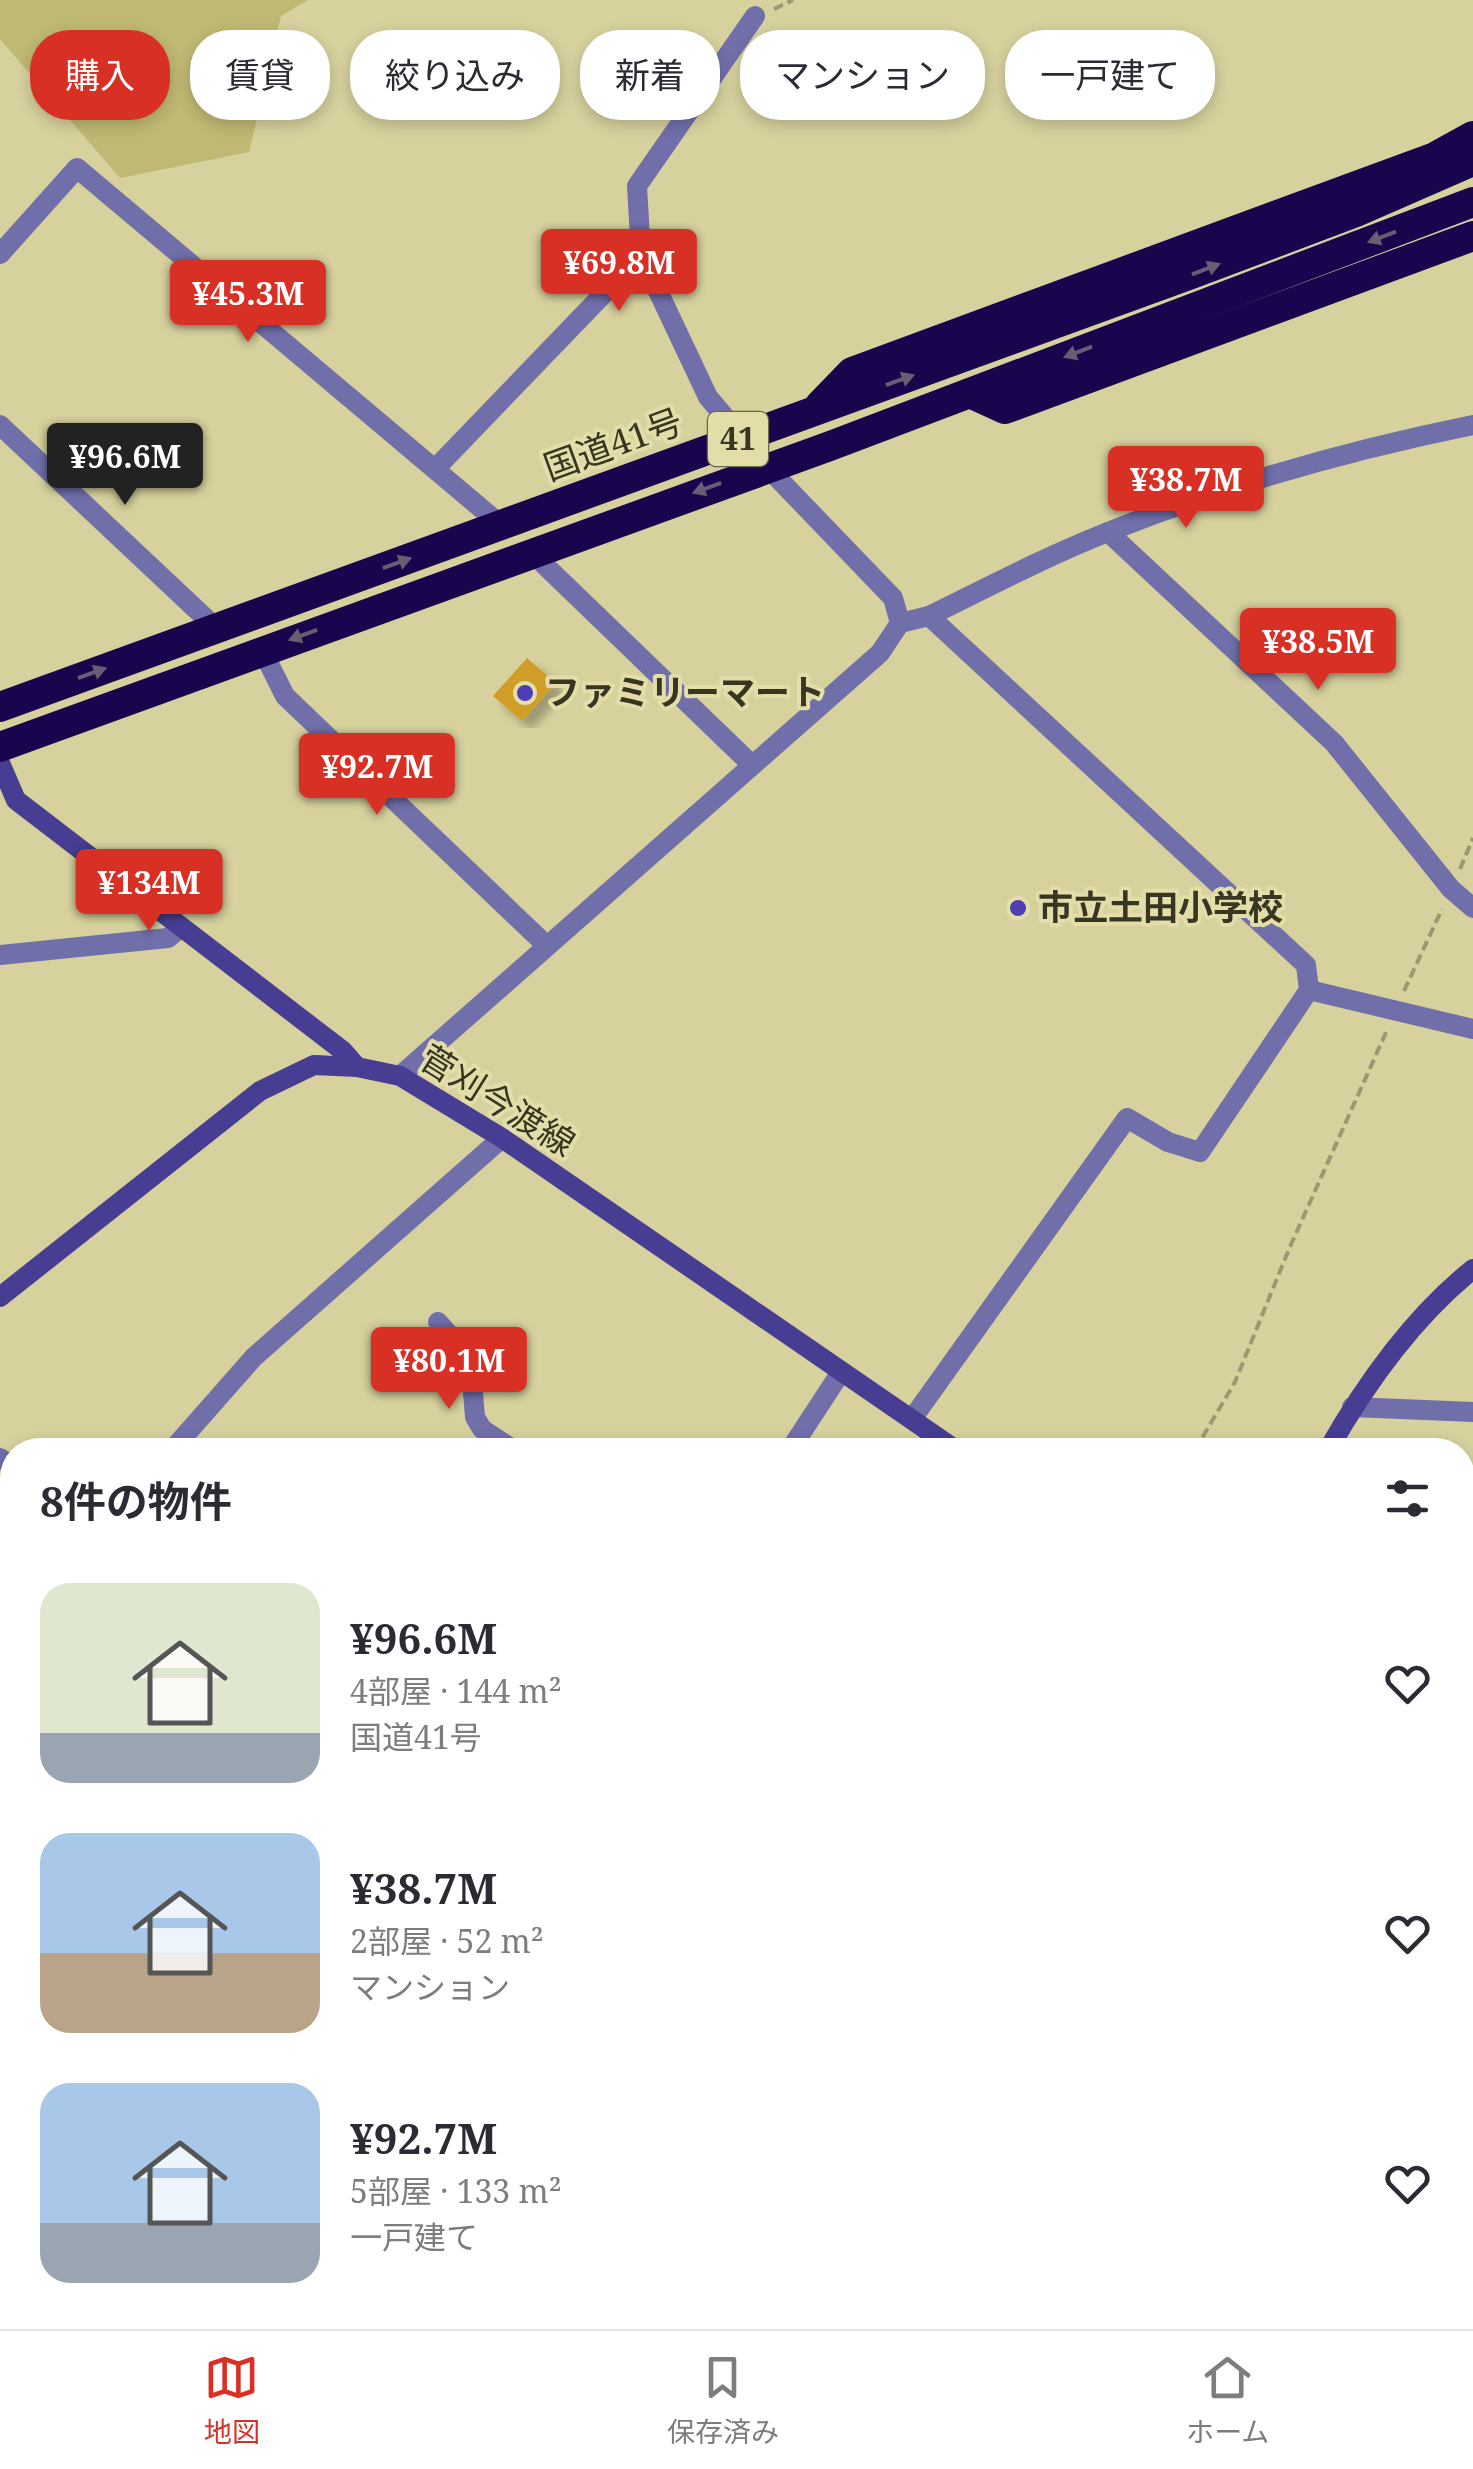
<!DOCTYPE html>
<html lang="ja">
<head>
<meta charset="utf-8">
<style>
	body { margin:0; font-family:"Noto Serif","Noto Sans JP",serif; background:#f7f7f7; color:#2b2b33; height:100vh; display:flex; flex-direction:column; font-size:38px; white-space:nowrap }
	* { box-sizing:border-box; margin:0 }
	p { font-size:32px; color:#7c7c81 }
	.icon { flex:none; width:55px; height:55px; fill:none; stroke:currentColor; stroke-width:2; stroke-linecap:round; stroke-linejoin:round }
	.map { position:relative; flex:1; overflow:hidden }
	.drawer { position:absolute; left:0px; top:1438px; width:1475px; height:892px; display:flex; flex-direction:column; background:#fff; border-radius:40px 40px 0 0; box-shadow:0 5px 15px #0003 }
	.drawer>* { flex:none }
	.hud { position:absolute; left:30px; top:30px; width:1415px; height:90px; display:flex; gap:20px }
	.price { position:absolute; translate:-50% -85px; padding:0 22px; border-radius:10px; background:#d93025; color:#fff; font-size:32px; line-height:65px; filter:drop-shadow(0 2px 5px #0008) }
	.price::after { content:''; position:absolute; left:50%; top:60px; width:30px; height:22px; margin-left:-15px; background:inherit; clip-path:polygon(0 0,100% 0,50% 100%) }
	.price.selected { background:#222; color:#fff }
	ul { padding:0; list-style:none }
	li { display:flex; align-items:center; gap:30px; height:250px; padding:0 40px }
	li span { display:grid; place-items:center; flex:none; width:280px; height:200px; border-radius:30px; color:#555 }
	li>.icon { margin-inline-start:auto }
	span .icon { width:120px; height:120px; fill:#fffc; stroke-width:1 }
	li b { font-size:42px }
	h2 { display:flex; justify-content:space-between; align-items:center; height:120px; padding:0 40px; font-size:42px }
	.tag { padding:0 35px; border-radius:40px; background:#fff; box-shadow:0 5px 15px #0003; font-size:35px; line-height:90px }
	.tag.selected { background:#d93025; color:#fff }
	.tab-bar { display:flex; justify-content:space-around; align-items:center; height:140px; border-top:2px solid #e1e1e2; background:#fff; font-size:28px; color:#7c7c81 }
	.tab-bar a { display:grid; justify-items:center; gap:5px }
	.tab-bar .selected { color:#d93025 }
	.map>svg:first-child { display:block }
	.green { fill:#c0b973 }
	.building { fill:#d09e28; filter:url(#shadow) }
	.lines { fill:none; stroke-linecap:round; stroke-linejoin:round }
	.path { stroke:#9c9870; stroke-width:4; stroke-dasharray:10 5; stroke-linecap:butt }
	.street { stroke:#706faa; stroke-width:20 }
	.secondary { stroke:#473e93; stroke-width:20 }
	.highway { stroke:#19054e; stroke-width:30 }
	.oneway { fill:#6a5c72 }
	.poi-dot { fill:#4e3db4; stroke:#e3dea9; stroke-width:4 }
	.labels { text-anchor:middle; stroke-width:8; stroke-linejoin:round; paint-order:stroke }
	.shield { fill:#e3dea9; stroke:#6b684a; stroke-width:2.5 }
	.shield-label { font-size:32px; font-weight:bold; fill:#383621 }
	.street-label { font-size:35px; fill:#383621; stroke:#e3dea9 }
	.poi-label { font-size:35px; font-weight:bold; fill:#383621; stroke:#e3dea9; text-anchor:start }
</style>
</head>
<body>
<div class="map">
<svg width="1473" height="2329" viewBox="0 0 1473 2329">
	<defs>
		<filter id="shadow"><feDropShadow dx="9" dy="9" stdDeviation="5" flood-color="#0004"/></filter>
	</defs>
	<rect width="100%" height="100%" fill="#d6d19d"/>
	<!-- green -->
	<path class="green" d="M0,0H308L281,16L249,152L120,178L0,39Z"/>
	<!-- building -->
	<path class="building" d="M527,658L556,683L522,721L493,696Z"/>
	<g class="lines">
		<!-- path -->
		<g class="path">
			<path d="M774,9L793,0"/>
			<path d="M1460,869L1473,838"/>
			<path d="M1404,991L1442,909"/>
			<path d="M1195,1450L1235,1382L1289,1249L1388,1028"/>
			<path d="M0,2213L4,2209L12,2216"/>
		</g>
		<!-- street -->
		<g class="street">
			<path d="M0,254L77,168L501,525"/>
			<path d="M641,255L637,186L755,16"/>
			<path d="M0,425L216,628"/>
			<path d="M1108,532L1334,743L1451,889L1473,908"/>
			<path d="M531,552L752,765"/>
			<path d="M900,623L929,616C988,587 1047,556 1108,532C1226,485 1349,450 1473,425"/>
			<path d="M262,650L285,696L547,946"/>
			<path d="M0,955L168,938L181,927"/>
			<path d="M1309,990L1473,1029"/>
			<path d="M400,1076L880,653L900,623L893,598L767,467L708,397L641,255L435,469"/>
			<path d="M438,1322L459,1346L472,1381L475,1417L482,1429L514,1450"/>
			<path d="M1352,1407L1473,1412"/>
			<path d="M912,1419L1127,1118L1168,1142L1200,1152L1309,990L1306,965L929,616"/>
			<path d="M172,1450L254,1357L502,1138"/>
			<path d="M790,1450L841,1372"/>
			<path d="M0,1458L12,1466"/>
			<path d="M0,1774L12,1762"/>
			<path d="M0,1902L12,1908"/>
			<path d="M444,2318L446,2329"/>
			<path d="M816,2318L836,2329"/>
			<path d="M1451,2318L1473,2329"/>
			<path d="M10,2329L19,2318"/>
			<path d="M209,2329L212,2318"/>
		</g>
		<!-- secondary -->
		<g class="secondary">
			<path d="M0,763L16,800L343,1051L357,1067"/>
			<path d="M0,1297L260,1091L314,1065L357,1067L400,1076L502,1138L956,1450"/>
			<path d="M1328,1450C1366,1383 1412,1318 1473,1269"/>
			<path d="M1462,1795L1473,1802"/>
			<path d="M797,2329L805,2318"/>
		</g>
		<!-- highway -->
		<g class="highway">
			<path d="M970,393L1005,409L1473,236"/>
			<path d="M820,405L852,372L1435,157L1473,136"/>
			<path d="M0,707L1189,275L1356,212L1473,161"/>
			<path d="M0,747L830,446L1473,202"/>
		</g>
	</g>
	<!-- one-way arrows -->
	<defs><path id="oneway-solid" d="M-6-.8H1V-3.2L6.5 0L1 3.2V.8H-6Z" transform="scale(2.5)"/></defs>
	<g class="oneway">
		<use href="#oneway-solid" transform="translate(1382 237) rotate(159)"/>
		<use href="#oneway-solid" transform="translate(1206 269) rotate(-21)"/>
		<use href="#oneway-solid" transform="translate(1078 352) rotate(159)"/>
		<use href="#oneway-solid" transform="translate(900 380) rotate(-20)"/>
		<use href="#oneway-solid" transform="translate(707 488) rotate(160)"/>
		<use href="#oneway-solid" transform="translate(397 563) rotate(-20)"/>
		<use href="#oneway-solid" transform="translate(303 635) rotate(160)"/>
		<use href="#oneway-solid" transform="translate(92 673) rotate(-20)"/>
	</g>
	<!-- markers -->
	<g class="poi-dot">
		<circle cx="525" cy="693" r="10"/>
		<circle cx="1018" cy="908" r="10"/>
	</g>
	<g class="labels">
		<!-- shield labels -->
		<rect class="shield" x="708" y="412" width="60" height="54" rx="8"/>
		<g class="shield-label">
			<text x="738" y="450">41</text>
		</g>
		<!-- street labels -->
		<g class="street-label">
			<text transform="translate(613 445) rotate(-20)" y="12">国道41号</text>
			<text transform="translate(497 1101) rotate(32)" y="12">菅刈今渡線</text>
		</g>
		<!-- poi labels -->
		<g class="poi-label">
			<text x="545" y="705">ファミリーマート</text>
			<text x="1038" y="920">市立土田小学校</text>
		</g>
	</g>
</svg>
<b class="price" style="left:619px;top:314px">¥69.8M</b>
<b class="price" style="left:248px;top:345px">¥45.3M</b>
<b class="price selected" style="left:125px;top:508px">¥96.6M</b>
<b class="price" style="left:1186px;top:531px">¥38.7M</b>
<b class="price" style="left:1318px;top:693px">¥38.5M</b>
<b class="price" style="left:377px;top:818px">¥92.7M</b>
<b class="price" style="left:149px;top:934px">¥134M</b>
<b class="price" style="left:449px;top:1412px">¥80.1M</b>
<div class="hud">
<a class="tag selected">購入</a>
<a class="tag">賃貸</a>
<a class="tag">絞り込み</a>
<a class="tag">新着</a>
<a class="tag">マンション</a>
<a class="tag">一戸建て</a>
</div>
<section class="drawer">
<h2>8件の物件<svg class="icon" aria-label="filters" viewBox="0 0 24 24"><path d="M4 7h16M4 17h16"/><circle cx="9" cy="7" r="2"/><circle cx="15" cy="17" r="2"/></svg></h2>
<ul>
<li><span style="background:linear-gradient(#dfe7d0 75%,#9aa5b1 0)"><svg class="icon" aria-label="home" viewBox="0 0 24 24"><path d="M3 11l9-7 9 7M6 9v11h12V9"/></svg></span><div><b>¥96.6M</b><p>4部屋 · 144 m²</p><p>国道41号</p></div><svg class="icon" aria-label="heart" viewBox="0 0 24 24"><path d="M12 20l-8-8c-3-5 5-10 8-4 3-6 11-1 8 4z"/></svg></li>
<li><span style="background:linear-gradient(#a9c7e8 60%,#b9a48a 0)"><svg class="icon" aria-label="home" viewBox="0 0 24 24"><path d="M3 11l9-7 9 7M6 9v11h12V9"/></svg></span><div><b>¥38.7M</b><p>2部屋 · 52 m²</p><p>マンション</p></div><svg class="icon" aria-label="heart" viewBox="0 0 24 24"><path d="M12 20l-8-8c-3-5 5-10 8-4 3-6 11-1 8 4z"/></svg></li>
<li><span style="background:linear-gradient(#a9c7e8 70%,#9aa5b1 0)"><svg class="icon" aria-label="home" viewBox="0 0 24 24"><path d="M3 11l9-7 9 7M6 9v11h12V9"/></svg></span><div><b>¥92.7M</b><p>5部屋 · 133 m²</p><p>一戸建て</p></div><svg class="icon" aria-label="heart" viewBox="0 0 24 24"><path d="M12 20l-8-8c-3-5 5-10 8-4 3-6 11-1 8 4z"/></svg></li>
</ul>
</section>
</div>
<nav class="tab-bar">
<a class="selected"><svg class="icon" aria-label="map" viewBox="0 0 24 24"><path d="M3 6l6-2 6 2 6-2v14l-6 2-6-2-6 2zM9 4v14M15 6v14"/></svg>地図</a>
<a><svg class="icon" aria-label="saved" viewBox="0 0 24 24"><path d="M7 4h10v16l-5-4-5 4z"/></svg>保存済み</a>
<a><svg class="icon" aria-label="home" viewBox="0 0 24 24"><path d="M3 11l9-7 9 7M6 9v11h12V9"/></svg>ホーム</a>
</nav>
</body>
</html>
